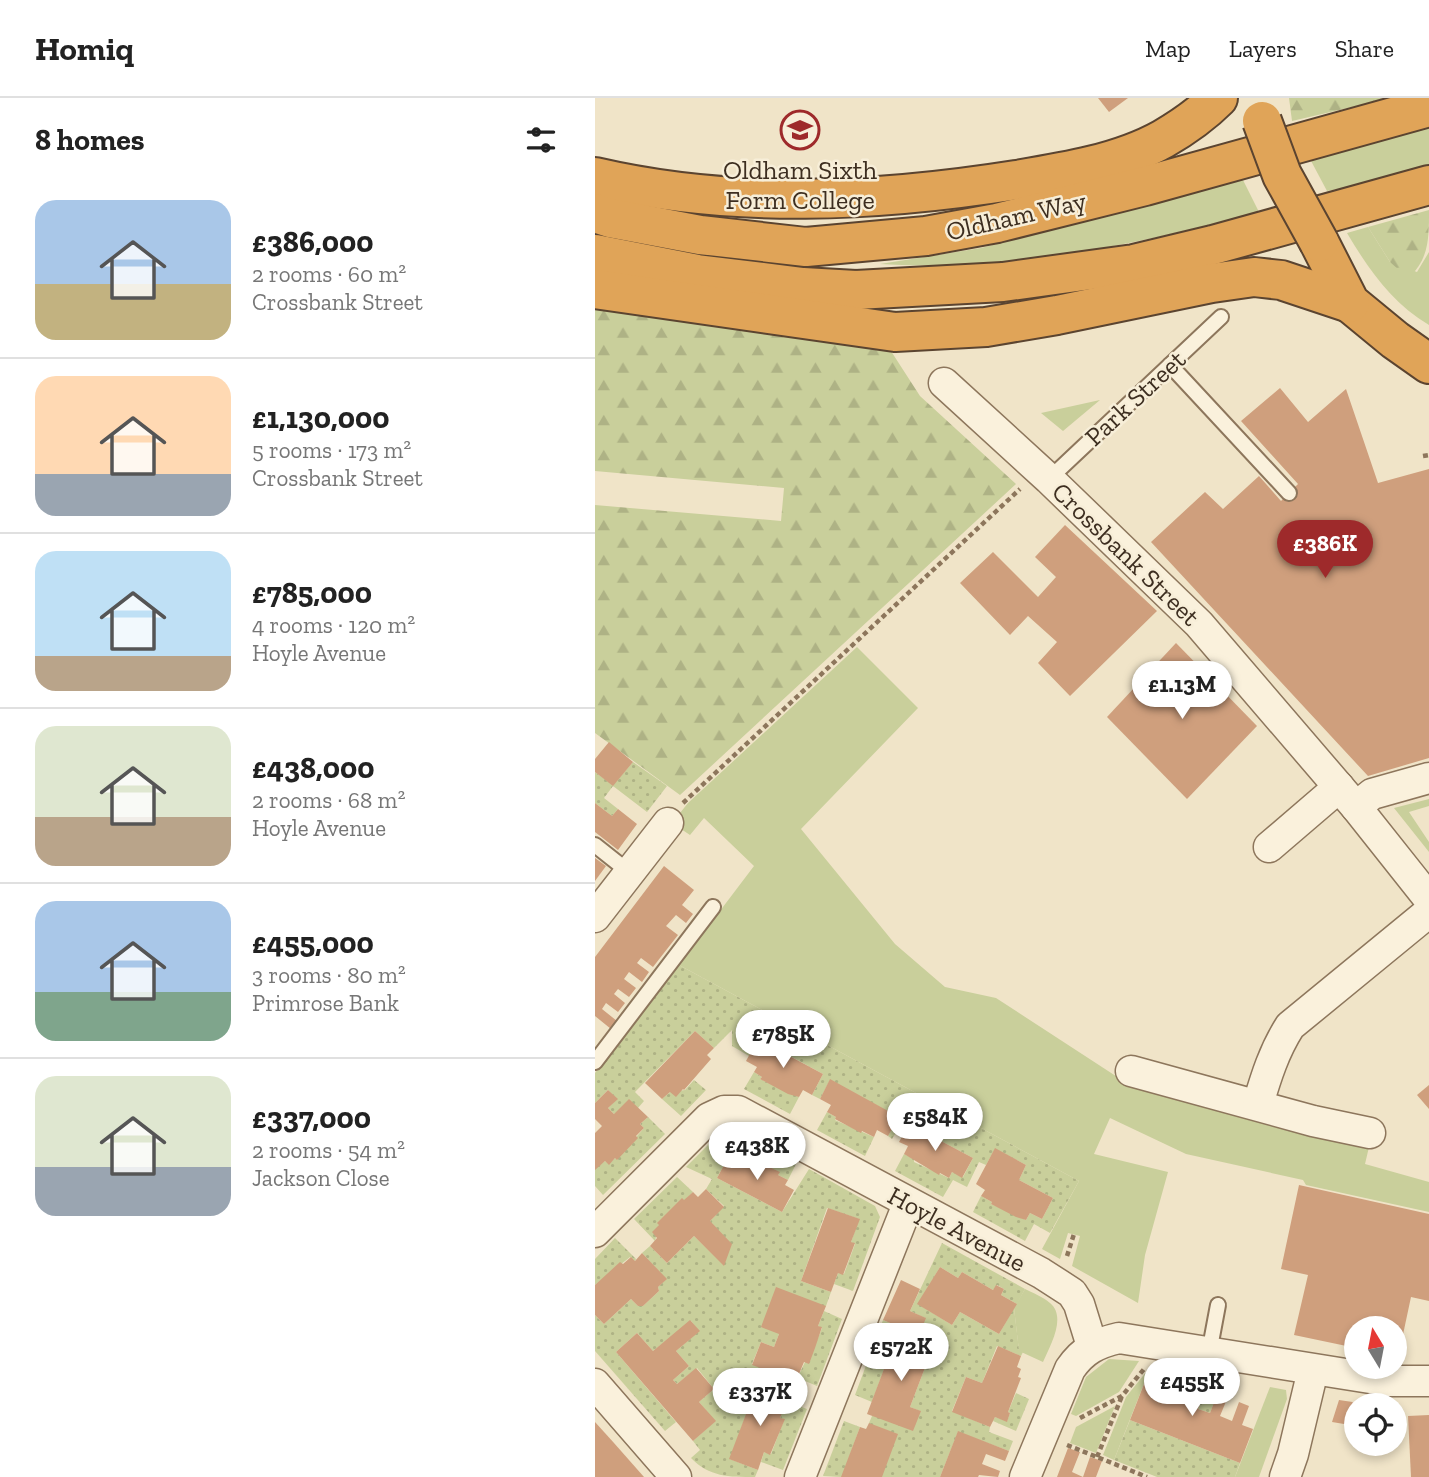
<!DOCTYPE html>
<html lang="en">
<head>
<meta charset="utf-8">
<style>
	body { margin:0; font-family:"Zilla Slab",serif; background:#f2f2f2; color:#222; height:100vh; display:flex; flex-direction:column; font-size:26px; white-space:nowrap }
	* { box-sizing:border-box; margin:0 }
	p { font-size:23px; color:#767676 }
	.icon { flex:none; width:38px; height:38px; fill:none; stroke:currentColor; stroke-width:2; stroke-linecap:round; stroke-linejoin:round }
	.map { position:relative; flex:1; overflow:hidden }
	.drawer { display:flex; flex-direction:column; background:#fff; width:595px }
	.drawer>* { flex:none }
	.needle { width:46px; rotate:350deg }
	.tools { position:absolute; left:749px; top:1218px; display:grid; gap:14px }
	.tools a { display:grid; place-items:center; width:63px; height:63px; border-radius:50%; background:#fff; box-shadow:0 4px 10px #0003; font-size:35px }
	.price { position:absolute; translate:-50% -60px; padding:0 16px; border-radius:24px; background:#fff; color:#222; font-size:23px; line-height:46px; filter:drop-shadow(0 2px 4px #0008) }
	.price::after { content:''; position:absolute; left:50%; top:42px; width:21px; height:16px; margin-left:-10px; background:inherit; clip-path:polygon(0 0,100% 0,50% 100%) }
	.price.current { background:#9e2a2b; color:#fff }
	ul { padding:0; list-style:none }
	li { display:flex; align-items:center; gap:21px; height:175px; padding:0 35px }
	li+li { border-top:2px solid #e0e0e0 }
	li span { display:grid; place-items:center; flex:none; width:196px; height:140px; border-radius:21px; color:#555 }
	li>.icon { margin-inline-start:auto }
	span .icon { width:84px; height:84px; fill:#fffc; stroke-width:1 }
	li b { font-size:30px }
	h2 { display:flex; justify-content:space-between; align-items:center; height:84px; padding:0 35px; font-size:30px }
	header { display:flex; align-items:center; gap:42px; box-sizing:border-box; height:98px; padding:0 35px; background:#fff; border-bottom:2px solid #e0e0e0 }
	header strong { font-size:33px }
	nav { display:flex; gap:38px; margin-inline-start:auto; font-size:24px }
	main { display:flex; flex:1; min-height:0 }
	.map>svg:first-child { display:block }
	.grass { fill:#c9cf9b }
	.forest { fill:url(#forest-firs) }
	.garden { fill:url(#garden-dots) }
	.building { fill:#cf9f7d }
	.lines { fill:none; stroke-linecap:round; stroke-linejoin:round }
	.lane-casing { stroke:#8d765c; stroke-width:18 }
	.street-casing { stroke:#8d765c; stroke-width:33 }
	.highway-casing { stroke:#5b4430; stroke-width:42 }
	.path { stroke:#8d765c; stroke-width:4.5; stroke-dasharray:5 3.5; stroke-linecap:butt }
	.lane { stroke:#faf1dc; stroke-width:14 }
	.street { stroke:#faf1dc; stroke-width:30 }
	.highway { stroke:#e0a458; stroke-width:38 }
	.highway-bridge-casing { stroke:#5b4430; stroke-width:42; stroke-linecap:butt }
	.highway-bridge { stroke:#e0a458; stroke-width:38 }
	.labels { text-anchor:middle; stroke-width:5; stroke-linejoin:round; paint-order:stroke }
	.poi-label { font-size:26px; fill:#3d2e20; stroke:#f7eed8 }
	.street-label { font-size:26px; fill:#3d2e20; stroke:#f7eed8 }
</style>
</head>
<body>
<header>
<strong>Homiq</strong>
<nav><a>Map</a><a>Layers</a><a>Share</a></nav>
</header>
<main>
<section class="drawer">
<h2>8 homes<svg class="icon" aria-label="filters" viewBox="0 0 24 24"><path d="M4 7h16M4 17h16"/><circle cx="9" cy="7" r="2"/><circle cx="15" cy="17" r="2"/></svg></h2>
<ul>
<li><span style="background:linear-gradient(#a9c7e8 60%,#c2b280 0)"><svg class="icon" aria-label="home" viewBox="0 0 24 24"><path d="M3 11l9-7 9 7M6 9v11h12V9"/></svg></span><div><b>£386,000</b><p>2 rooms · 60 m²</p><p>Crossbank Street</p></div></li>
<li><span style="background:linear-gradient(#ffd9b3 70%,#9aa5b1 0)"><svg class="icon" aria-label="home" viewBox="0 0 24 24"><path d="M3 11l9-7 9 7M6 9v11h12V9"/></svg></span><div><b>£1,130,000</b><p>5 rooms · 173 m²</p><p>Crossbank Street</p></div></li>
<li><span style="background:linear-gradient(#bfe0f5 75%,#b9a48a 0)"><svg class="icon" aria-label="home" viewBox="0 0 24 24"><path d="M3 11l9-7 9 7M6 9v11h12V9"/></svg></span><div><b>£785,000</b><p>4 rooms · 120 m²</p><p>Hoyle Avenue</p></div></li>
<li><span style="background:linear-gradient(#dfe7d0 65%,#b9a48a 0)"><svg class="icon" aria-label="home" viewBox="0 0 24 24"><path d="M3 11l9-7 9 7M6 9v11h12V9"/></svg></span><div><b>£438,000</b><p>2 rooms · 68 m²</p><p>Hoyle Avenue</p></div></li>
<li><span style="background:linear-gradient(#a9c7e8 65%,#7fa58c 0)"><svg class="icon" aria-label="home" viewBox="0 0 24 24"><path d="M3 11l9-7 9 7M6 9v11h12V9"/></svg></span><div><b>£455,000</b><p>3 rooms · 80 m²</p><p>Primrose Bank</p></div></li>
<li><span style="background:linear-gradient(#dfe7d0 65%,#9aa5b1 0)"><svg class="icon" aria-label="home" viewBox="0 0 24 24"><path d="M3 11l9-7 9 7M6 9v11h12V9"/></svg></span><div><b>£337,000</b><p>2 rooms · 54 m²</p><p>Jackson Close</p></div></li>
</ul>
</section>
<div class="map">
<svg width="834" height="1379" viewBox="0 0 834 1379">
	<defs>
		<pattern id="forest-firs" width="22" height="20" patternUnits="userSpaceOnUse" patternTransform="scale(1.75)"><rect width="22" height="20" fill="#c9cf9b"/><path d="M5 1l3.5 6h-7zM16 11l3.5 6h-7z" fill="#aeb285"/></pattern>
		<pattern id="garden-dots" width="8" height="8" patternUnits="userSpaceOnUse" patternTransform="scale(1.75)"><rect width="8" height="8" fill="#c9cf9b"/><path d="M2 2h.1M6 6h.1" fill="none" stroke="#aeb285" stroke-width="1.8" stroke-linecap="round"/></pattern>
	</defs>
	<rect width="100%" height="100%" fill="#f0e4c8"/>
	<!-- grass -->
	<g class="grass">
		<path d="M834,28V68L771,86L732,93L715,61Z"/>
		<path d="M648,82L664,114C582,136 498,155 413,164C371,169 328,168 285,166L386,150Z"/>
		<path d="M773,129L795,164L822,174L834,154V227C797,205 774,172 752,135Z"/>
		<path d="M505,302L468,333L446,315Z"/>
		<path d="M262,549L323,610L206,731L300,846L350,889L401,900L530,984L654,1022L774,1049L770,1066L834,1084V1114L711,1087L708,1082L591,1056L515,1020L499,1056L573,1074L550,1157L543,1205L477,1168L485,1138L473,1135L465,1161L447,1151L484,1083L84,867L159,768L109,720L95,737L77,725L93,705Z"/>
		<path d="M834,701V708L814,714L834,744V754L799,710Z"/>
		<path d="M430,1191C438,1195 448,1199 455,1205C472,1219 455,1248 448,1264L424,1253L419,1210Z"/>
		<path d="M514,1261L544,1263L524,1294L481,1318L476,1316L491,1279Z"/>
		<path d="M556,1268L519,1362L508,1357L531,1299Z"/>
		<path d="M675,1289L691,1292L692,1301L664,1379H640Z"/>
		<path d="M520,1308L501,1355L475,1345L481,1329Z"/>
	</g>
	<!-- forest -->
	<g class="forest">
		<path d="M694,0H796L697,23Z"/>
		<path d="M834,112C834,140 834,162 813,180L795,164L773,129Z"/>
		<path d="M0,203L294,250L325,298L421,386L85,697L0,635V407L186,423L189,390L0,373Z"/>
	</g>
	<!-- garden -->
	<g class="garden">
		<path d="M38,664L72,688L52,714L18,688L9,700L23,711L17,718L0,705V674L18,687Z"/>
		<path d="M84,867L484,1083L455,1135L439,1126L430,1143L378,1114L386,1098L397,1104L396,1106L431,1122L435,1115L447,1121L458,1100L424,1082L431,1067L400,1051L391,1067L384,1064L372,1089L358,1082L348,1099L300,1073L309,1056L319,1061V1064L354,1080L357,1074L368,1079L378,1060L308,1023L297,1041L293,1038L303,1019L235,982L225,1001L217,997L228,976L164,941L154,958L137,948V932L119,950L100,933L40,994L49,1003L43,1010L19,1016L13,1010L22,1001L13,992L0,1005V975Z"/>
		<path d="M159,974L167,979L165,981L204,999L195,1016L149,991Z"/>
		<path d="M99,982L111,992L86,1018L67,1001L75,994L90,992Z"/>
		<path d="M232,1014L241,1019L240,1022L279,1039L270,1058L222,1032Z"/>
		<path d="M53,1019L70,1036L8,1097L0,1088V1070L10,1063L14,1066L20,1060L22,1061L49,1030L45,1026Z"/>
		<path d="M128,1037L119,1054L127,1059L133,1050L138,1052L147,1037L201,1066L193,1082L183,1077L184,1074L156,1060L154,1062L148,1059L145,1064L134,1058L122,1080L187,1114L214,1071L280,1108L285,1119L258,1193L239,1186L243,1175L249,1176L260,1146L256,1144L264,1121L232,1110L206,1183L236,1194L231,1208L184,1236L179,1249L166,1244L157,1266L201,1283L194,1299L162,1287L135,1361L163,1372L160,1379C134,1379 114,1379 96,1360L105,1352L98,1343L120,1323L104,1304L119,1291L102,1270L82,1286L78,1282L94,1268L81,1253L104,1233L96,1223L58,1253L42,1235L21,1254L81,1324L70,1333L0,1253V1217L9,1226L36,1201L43,1208H48L64,1193L63,1189L71,1181L47,1155L55,1148L72,1165L99,1138L129,1167L115,1123L129,1108L111,1091L117,1081L91,1069L120,1040Z"/>
		<path d="M82,1079L98,1094L64,1127L60,1143L39,1121Z"/>
		<path d="M20,1140L41,1161L40,1163L35,1159L0,1187V1161Z"/>
		<path d="M347,1145L430,1191L422,1206L406,1197L409,1191L402,1187L398,1192L367,1174L363,1180L345,1169L323,1206L357,1227L365,1214L404,1236L419,1210L424,1252L428,1254L426,1258L402,1248L387,1285L371,1279L357,1313L395,1329L394,1334L418,1343L414,1353L363,1334L345,1379H287L274,1325L277,1318L325,1313L315,1309L339,1246L309,1235L301,1257L295,1255L277,1304L260,1297L288,1222L323,1236L330,1220L315,1213Z"/>
		<path d="M229,1213L247,1221L222,1288L203,1280C209,1262 221,1248 227,1230L223,1228Z"/>
		<path d="M580,1272L630,1278L615,1315L603,1311L611,1292L599,1287L592,1305L581,1301L589,1282L578,1277Z"/>
		<path d="M421,1295L434,1301L421,1333L398,1323L400,1319L412,1323L415,1315L413,1314Z"/>
		<path d="M191,1303L212,1311L188,1372L166,1364L169,1354L176,1356L189,1322L185,1320Z"/>
		<path d="M535,1322L645,1365L640,1379H562L519,1362Z"/>
		<path d="M249,1323L265,1329L247,1379L228,1378Z"/>
	</g>
	<!-- building -->
	<g class="building">
		<path d="M503,0H533L514,14Z"/>
		<path d="M685,290L713,324L751,291L783,385L834,371V660L773,678L556,444L610,394L628,411L664,378L686,403L703,386L646,323Z"/>
		<path d="M470,427L562,513L475,598L443,565L462,544L433,518L415,537L365,485L398,454L443,499L461,479L440,459Z"/>
		<path d="M581,545L662,628L592,701L512,619Z"/>
		<path d="M14,644L38,664L18,688L0,674V661Z"/>
		<path d="M0,705L17,718L23,711L42,726L23,752L0,734Z"/>
		<path d="M0,760L11,768L0,783Z"/>
		<path d="M69,768L99,792L87,807L98,816L91,825L81,817L71,828L83,837L58,869L46,860L42,865L54,874L47,884L34,874L29,881L41,890L34,899L23,891L19,896L30,905L23,914L11,905L7,911L22,923L16,931L0,918V859Z"/>
		<path d="M100,933L119,950L112,957L116,961L89,992L88,991L81,999L75,994L67,1001L50,985Z"/>
		<path d="M163,941L228,976L217,997L208,992L204,999L193,996L165,981L167,979L159,974L162,969L151,963Z"/>
		<path d="M235,981L304,1019L293,1038L282,1032L279,1039L267,1033L266,1035L240,1021L241,1019L232,1014L236,1007L225,1001Z"/>
		<path d="M834,987V1011L822,997Z"/>
		<path d="M13,992L23,1001L13,1010L19,1016L34,1001L53,1019L45,1026L49,1030L41,1038L43,1040L22,1062L20,1060L14,1067L10,1063L0,1072V1035L7,1028L0,1021V1005Z"/>
		<path d="M314,1026L378,1060L367,1080L357,1074L354,1080L345,1075L344,1077L309,1056L313,1048L304,1044Z"/>
		<path d="M400,1050L431,1067L424,1082L458,1100L447,1121L435,1115L431,1122L421,1119L396,1106L397,1104L386,1098L390,1092L381,1086Z"/>
		<path d="M134,1058L145,1064L148,1059L154,1062L155,1060L185,1074L183,1077L193,1082L190,1087L199,1092L187,1114L122,1080Z"/>
		<path d="M704,1087L834,1116V1203L816,1199L803,1260L800,1259V1230H761V1250L699,1237L713,1177L686,1171Z"/>
		<path d="M111,1091L129,1109L115,1123L137,1146L129,1168L99,1138L72,1165L55,1148L62,1140L57,1134L64,1127L62,1125L87,1100L89,1102L98,1094L103,1099Z"/>
		<path d="M233,1110L265,1121L256,1144L260,1145L248,1177L243,1175L236,1194L206,1183Z"/>
		<path d="M47,1155L72,1181L63,1189L64,1193L48,1208H43L36,1201L9,1226L0,1217V1187L25,1164L28,1166L36,1159L40,1163Z"/>
		<path d="M345,1169L363,1180L367,1174L398,1192L401,1187L409,1191L406,1197L422,1206L404,1236L365,1214L357,1227L322,1206Z"/>
		<path d="M306,1182L325,1191L315,1213L331,1220L324,1237L288,1222Z"/>
		<path d="M181,1189L231,1208L223,1228L227,1229L220,1250L214,1266L209,1264L201,1283L157,1267L166,1244L179,1249L184,1236L166,1229Z"/>
		<path d="M95,1222L105,1233L81,1253L94,1268L78,1282L82,1286L101,1270L119,1291L104,1304L121,1323L98,1343L21,1254L42,1235L58,1253Z"/>
		<path d="M309,1235L339,1246L315,1309L326,1313L318,1333L272,1316L295,1255L301,1257Z"/>
		<path d="M403,1248L426,1258L422,1269L426,1271L423,1279L426,1280L413,1314L415,1315L412,1324L400,1319L395,1329L357,1314L371,1279L387,1285Z"/>
		<path d="M556,1268L568,1272L560,1293L570,1297L578,1277L589,1282L581,1301L592,1305L599,1286L611,1291L603,1311L615,1315L622,1297L632,1301L625,1318L637,1323L644,1304L654,1308L647,1327L658,1331L645,1365L535,1322Z"/>
		<path d="M162,1287L194,1299L185,1320L190,1321L175,1357L169,1354L163,1372L134,1361Z"/>
		<path d="M744,1302L771,1306L761,1307V1328L737,1324Z"/>
		<path d="M834,1317V1379H816L813,1318Z"/>
		<path d="M0,1324L19,1345L49,1379H0Z"/>
		<path d="M274,1325L303,1336L287,1379H246L265,1329L271,1331Z"/>
		<path d="M363,1333L414,1353L410,1363L391,1356L387,1366L405,1373L403,1379L384,1377L383,1379H345Z"/>
		<path d="M473,1350L485,1354L477,1374L488,1379L495,1359L507,1363L501,1379H462Z"/>
	</g>
	<g class="lines">
		<defs>
			<g id="lane">
				<path d="M575,267L694,395"/>
				<path d="M454,381L626,219"/>
				<path d="M0,747L34,774"/>
				<path d="M0,964L118,809"/>
				<path d="M614,1255L623,1207"/>
			</g>
			<g id="street">
				<path d="M349,285L454,381L604,526L761,709L834,801"/>
				<path d="M761,709L777,696L834,680"/>
				<path d="M674,749L744,689"/>
				<path d="M0,819L73,725"/>
				<path d="M536,973L718,1023L775,1035"/>
				<path d="M663,1006C671,979 679,953 695,928L834,814"/>
				<path d="M0,1134L114,1020L129,1013H143L446,1175L477,1195L484,1206L497,1248"/>
				<path d="M0,1286L81,1379"/>
				<path d="M205,1379L313,1106"/>
				<path d="M430,1379L475,1271C488,1252 502,1245 524,1240L794,1283H834"/>
				<path d="M690,1379L698,1356L718,1272"/>
			</g>
			<g id="highway">
				<path d="M0,79C138,111 282,104 421,82C470,74 525,65 568,41C587,30 608,15 623,0"/>
				<path d="M0,115L15,120L105,137L211,149L331,138L402,125L550,88L834,9"/>
				<path d="M724,144L755,205L800,242L834,266"/>
				<path d="M0,156L102,176L208,189L261,192L408,184L539,166L618,147L834,87"/>
				<path d="M0,191L300,234L391,229L462,217L617,185L659,179L686,182L755,205"/>
			</g>
		</defs>
		<!-- lane casing -->
		<use href="#lane" class="lane-casing"/>
		<!-- street casing -->
		<use href="#street" class="street-casing"/>
		<!-- highway casing -->
		<use href="#highway" class="highway-casing"/>
		<!-- path -->
		<g class="path">
			<path d="M828,358L834,357"/>
			<path d="M88,705L425,391"/>
			<path d="M472,1158L479,1136"/>
			<path d="M485,1320L527,1298L549,1271"/>
			<path d="M472,1347L552,1379"/>
			<path d="M502,1359L527,1298"/>
		</g>
		<!-- lane -->
		<use href="#lane" class="lane"/>
		<!-- street -->
		<use href="#street" class="street"/>
		<!-- highway -->
		<use href="#highway" class="highway"/>
		<defs>
			<path id="highway-bridge" d="M667,23L687,77L724,144"/>
		</defs>
		<!-- highway-bridge casing -->
		<use href="#highway-bridge" class="highway-bridge-casing"/>
		<!-- highway-bridge -->
		<use href="#highway-bridge" class="highway-bridge"/>
	</g>
	<!-- icons -->
	<defs>
		<symbol id="university-ring" viewBox="-11 -11 22 22"><circle r="9.5" fill="#f7eed8" stroke="#9e2a2b" stroke-width="1.5"/><path d="M0-5L7-2L0 1L-7-2ZM-4 1L0 2.5L4 1V4Q0 6-4 4Z" fill="#9e2a2b"/></symbol>
	</defs>
	<g fill-rule="evenodd">
		<use href="#university-ring" x="183" y="10" width="44" height="44"/>
	</g>
	<g class="labels">
		<!-- poi labels -->
		<g class="poi-label">
			<text x="205" y="81">Oldham Sixth<tspan x="205" dy="30">Form College</tspan></text>
		</g>
		<!-- street labels -->
		<g class="street-label">
			<text transform="translate(421 118) rotate(-13)" y="9">Oldham Way</text>
			<text transform="translate(540 300) rotate(-43)" y="9">Park Street</text>
			<text transform="translate(531 456) rotate(44)" y="9">Crossbank Street</text>
			<text transform="translate(362 1131) rotate(28)" y="9">Hoyle Avenue</text>
		</g>
	</g>
</svg>
<div class="tools">
<a><svg class="needle" viewBox="-14 -14 28 28"><path d="M0-13l5 13h-10z" fill="#e53935"/><path d="M0 13l5-13h-10z" fill="#767676"/></svg></a>
<a><svg class="icon" aria-label="locate" viewBox="0 0 24 24"><circle cx="12" cy="12" r="6"/><path d="M12 2v4M12 18v4M2 12h4M18 12h4"/></svg></a>
</div>
<b class="price current" style="left:730px;top:482px">£386K</b>
<b class="price" style="left:587px;top:623px">£1.13M</b>
<b class="price" style="left:188px;top:972px">£785K</b>
<b class="price" style="left:340px;top:1055px">£584K</b>
<b class="price" style="left:162px;top:1084px">£438K</b>
<b class="price" style="left:306px;top:1285px">£572K</b>
<b class="price" style="left:597px;top:1320px">£455K</b>
<b class="price" style="left:165px;top:1330px">£337K</b>
</div>
</main>
</body>
</html>
